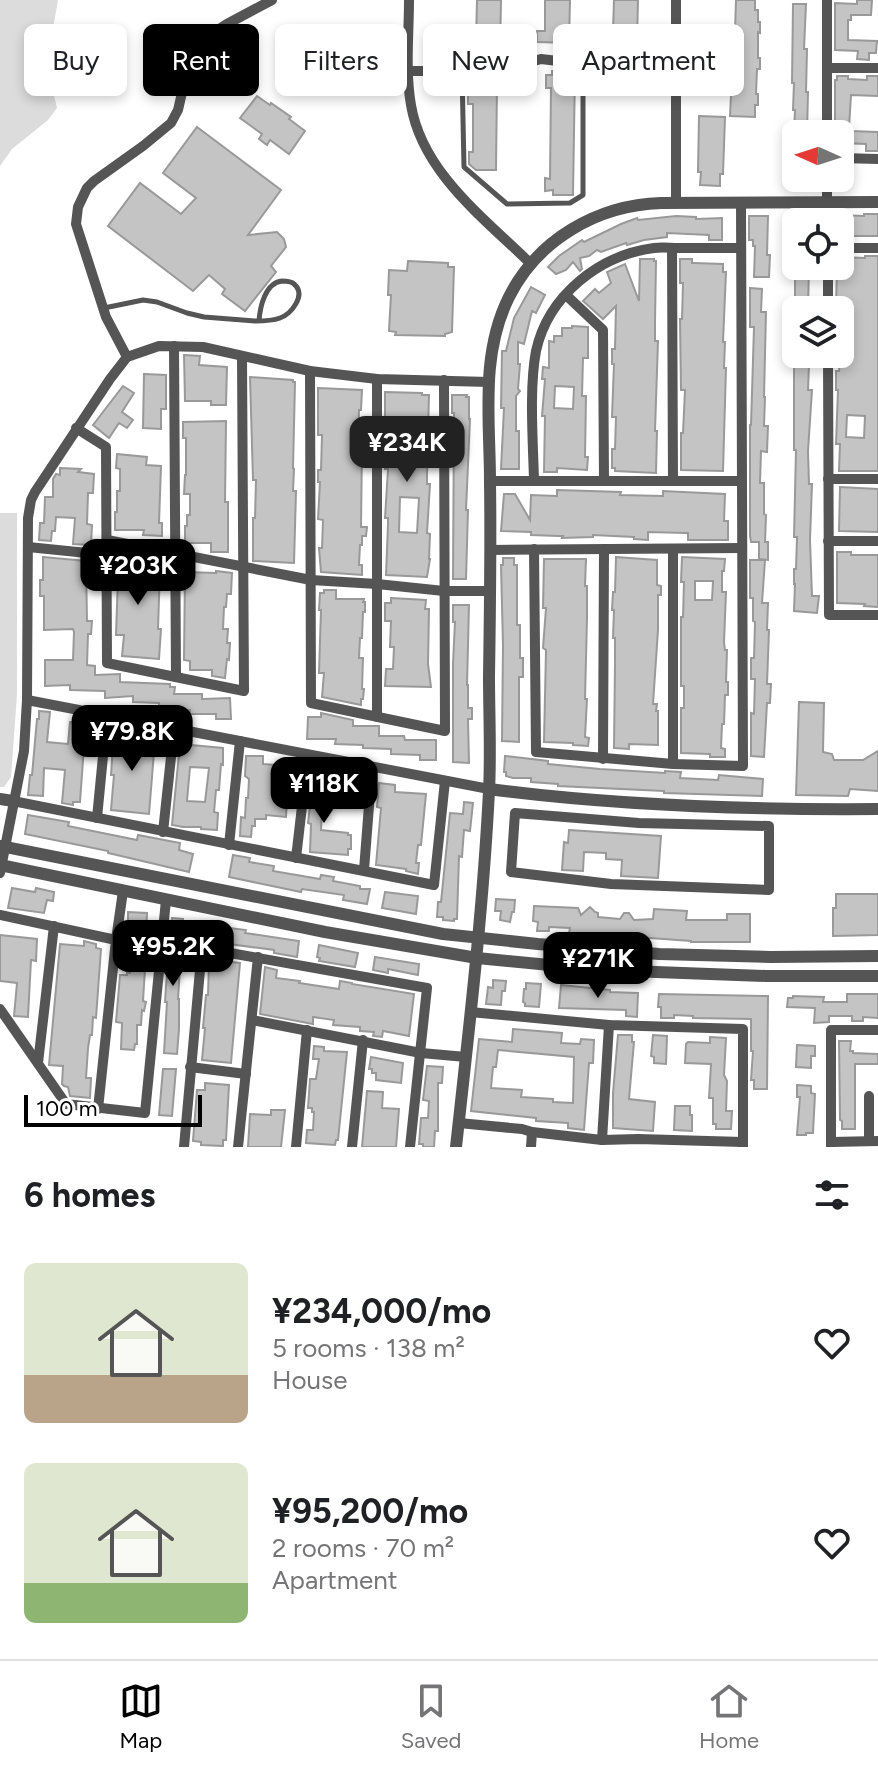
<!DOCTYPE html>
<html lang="en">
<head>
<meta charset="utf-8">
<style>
	body { margin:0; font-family:Figtree,sans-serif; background:#f6f6f6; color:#202124; height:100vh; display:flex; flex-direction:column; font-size:30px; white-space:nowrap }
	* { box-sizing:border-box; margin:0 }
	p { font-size:26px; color:#757577 }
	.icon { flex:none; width:44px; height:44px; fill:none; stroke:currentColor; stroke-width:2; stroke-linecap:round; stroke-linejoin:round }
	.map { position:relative; height:1147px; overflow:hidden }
	.side { display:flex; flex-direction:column; background:#fff; flex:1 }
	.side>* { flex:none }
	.hud { position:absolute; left:24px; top:24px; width:830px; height:72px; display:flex; gap:16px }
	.needle { width:52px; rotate:273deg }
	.fabs { position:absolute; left:782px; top:120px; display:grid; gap:16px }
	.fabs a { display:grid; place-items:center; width:72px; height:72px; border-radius:12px; background:#fff; box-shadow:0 4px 12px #0003; font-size:40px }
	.scale { position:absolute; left:24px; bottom:20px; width:178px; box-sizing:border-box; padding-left:8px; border:4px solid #000; border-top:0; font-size:22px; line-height:28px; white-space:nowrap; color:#000; -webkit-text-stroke:6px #fff; paint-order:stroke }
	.price { position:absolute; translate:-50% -68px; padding:0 18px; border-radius:16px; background:#000; color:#fff; font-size:26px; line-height:52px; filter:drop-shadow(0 2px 4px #0008) }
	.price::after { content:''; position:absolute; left:50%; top:48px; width:24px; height:18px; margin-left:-12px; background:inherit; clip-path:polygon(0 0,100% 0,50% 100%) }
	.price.current { background:#222; color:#fff }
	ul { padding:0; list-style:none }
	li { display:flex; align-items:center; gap:24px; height:200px; padding:0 24px }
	li span { display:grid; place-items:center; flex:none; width:224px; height:160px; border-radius:12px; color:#555 }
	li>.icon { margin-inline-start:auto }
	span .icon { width:96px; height:96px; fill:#fffc; stroke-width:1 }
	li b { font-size:34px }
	h2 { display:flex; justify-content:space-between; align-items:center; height:96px; padding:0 24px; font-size:34px }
	.tag { padding:0 28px; border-radius:12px; background:#fff; box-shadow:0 4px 12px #0003; font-size:28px; line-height:72px }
	.tag.current { background:#000; color:#fff }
	.dock { display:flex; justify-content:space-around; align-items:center; height:112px; border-top:2px solid #e0e0e0; background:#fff; font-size:22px; color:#757577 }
	.dock a { display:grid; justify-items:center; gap:4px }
	.dock .current { color:#000 }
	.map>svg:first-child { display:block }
	.green { fill:#dcdcdc }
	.building { fill:#c4c4c4; stroke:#999; stroke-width:2; fill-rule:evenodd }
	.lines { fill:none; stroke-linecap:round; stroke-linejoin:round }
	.service { stroke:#555; stroke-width:5 }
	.minor { stroke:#555; stroke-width:10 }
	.tertiary { stroke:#555; stroke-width:12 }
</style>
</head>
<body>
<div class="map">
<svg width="878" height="1147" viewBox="0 0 878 1147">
	<rect width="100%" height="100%" fill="#fff"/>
	<!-- green -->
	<g class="green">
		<path d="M0,0H58L49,51L52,87L57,108L48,120L12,149L0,166Z"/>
		<path d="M0,513H17V695L11,777L4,787H0Z"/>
	</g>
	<!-- building -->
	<g class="building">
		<path d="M477,0H501L500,54H470V41H476Z"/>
		<path d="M545,0H570L569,43L537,42V31H545Z"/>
		<path d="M614,0H638L637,42H609V30H613Z"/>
		<path d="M736,0H755V10H758V22H760V33L758,32V58H760V69H757L756,94H758V105H755V117L730,116L731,95H736L738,31H735Z"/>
		<path d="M857,0H872L871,15H851V20H848V40L877,41L876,53H869V60L857,59L858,51L835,50V3L857,4Z"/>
		<path d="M793,4H806L804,49H807L806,92H808L807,134H794L795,110H793L794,83H792Z"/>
		<path d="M552,71H575L573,195H553V190L545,191V178L550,179L551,88H546V75H552Z"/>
		<path d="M837,76H848V79L867,80V76H878V96L851,95L849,128L850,131L878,132V151H866V144L840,143V134H835V80H837Z"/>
		<path d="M473,85H497L496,170H476L469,164V152H473V104H468V89H473Z"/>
		<path d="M257,96L270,105L271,103L291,117L289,119L305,131L289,154L270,140L267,145L259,139L262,134L240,118Z"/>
		<path d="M699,116L725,117L723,174H720V186L700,185L701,172H698Z"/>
		<path d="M197,127L281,190L248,235L277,232L284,239L286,247L271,266L276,272L245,311L222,294L225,289L209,275L193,291L108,226L140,183L181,214L196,198L163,173Z"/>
		<path d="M864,214H878V236H840V215L864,216Z"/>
		<path d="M676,216L696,217V219L722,218V240H709V235L667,233V237L644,240L627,245L626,243L601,252L597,250L589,256L580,258L582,269L580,271L573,262L566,270L556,274L548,267L559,256L582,240L584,242L621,224L637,218L638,220Z"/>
		<path d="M749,216H768L767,255H770L769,277H754L755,246H753V240H749Z"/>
		<path d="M865,256H878V471H839L840,444H836L838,390H836V371H839L842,334H840V307H836L837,266H840V257L865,258ZM847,415L865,416L864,438L846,437Z"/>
		<path d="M640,259H654V261H656L655,323V341H658L655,431H657L656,473L615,471V468H612V449H615L616,417H612L614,364H612V349H615L616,306L603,319L583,301L595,289L599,293L611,283L607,272L625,264L639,301Z"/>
		<path d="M680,259H692V263H694L723,264V272H726L723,342H725L724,368H726L723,471L681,470V433H683L685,390H681L680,319H682L683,283H680Z"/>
		<path d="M408,261L448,263V267H454L452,332L445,334V336L395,335L396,332L389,331L391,295H388L389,270L407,271Z"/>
		<path d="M795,266H809L808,310H795Z"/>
		<path d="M531,287L545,295L536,313L532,311L524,344L518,342V364H520L518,389L520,391L516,396V431H519V469H501L504,408H501L502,351H506L514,318Z"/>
		<path d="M750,288L762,289L761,312H766L764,397H765L764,426H768L767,452L761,451L760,483H764V514L766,515L765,542H768V560L759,559V542H751L750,536V425H751L754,327H750Z"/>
		<path d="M572,326L588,327V358H583L582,396H586L585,457H588L587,470L557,468V472H544L545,416H542L545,379H542L543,367L549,368V341L554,342V336H562V328H572ZM555,386L574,387L573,409L554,408Z"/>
		<path d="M794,354H811V365H809L808,390H812L808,451L809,484H812L810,540L812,596H819L817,613L794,611L795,584H794V569H796L797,537H794L796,450H794Z"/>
		<path d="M184,355L200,356L199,365L227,367L226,405H211V401H185Z"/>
		<path d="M144,374L166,375V409H161V429L143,428Z"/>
		<path d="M250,377L293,380V382H295L293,468L294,469L293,491H296L294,563L253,561V518H255L256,480H253Z"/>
		<path d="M123,386L134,393L122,412L133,420L127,428L119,423L109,438L93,425Z"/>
		<path d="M318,388L362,390L361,410H359L358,446H362L361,527H367L366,536H362V545H360L359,565H362V575L321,572L319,548H322L323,520L318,519L320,482H318V470H321L322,435H318Z"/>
		<path d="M385,392L422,393V395H429L428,431H430V442H428L427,475V484H430L427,533L430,534L429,559H430L427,577L386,575L388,524V518H385L388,469H385ZM400,497L419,498L417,533L399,532Z"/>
		<path d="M452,395H467L466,397H469V419H470L466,510H468L466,579H453L454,413H452Z"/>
		<path d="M226,421L225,502H228V552H211V543H185V526H187V515H190V494H184L185,475H186V438H183V422Z"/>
		<path d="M117,454L147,457L146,465L161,466L159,523H162V536L143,535L144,530H115V512H117V491H120V469L116,468Z"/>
		<path d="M60,468L81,469L78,472L94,474L93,493H88L87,524L92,525L91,545L73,544L75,518L56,517L55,531H52L51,541L39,540L40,523H44L45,497H53V479L56,474L60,475Z"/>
		<path d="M840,487L878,489V532L839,531Z"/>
		<path d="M557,490L621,492L620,495L663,496V491L725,494L724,521H728V540H688V533H685L648,532V540L634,539V537L593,535V537L562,538L563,536H558L531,535V532L501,531L504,494H515L530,520L531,495L557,496Z"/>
		<path d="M837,552H851V555H878V607L864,606L865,604L837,603Z"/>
		<path d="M43,557L86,561L87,621H92L91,634H88L87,665L95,666V675L120,674V682L170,684V687H175L174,694H202V699L230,698L231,719H216V714H190V710L163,709V706H159V703L133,702V696L105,698V691L70,690V685L45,686V660H73L74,632L73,629L44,630V596H40V580H43Z"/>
		<path d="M616,557L657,560V585L661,586V595H658V630L653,704H657L656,711H658V745L629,744V749L614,748L615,664V638H613L614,610H612L613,592H615Z"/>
		<path d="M682,557L725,559L724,571H722V592H726L724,642L725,650H727L726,682H728V695H725L724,724H722L721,748L725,749V757H710V754L681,753V708H684V686H681V617H683L684,582H681ZM695,581H713L712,600H695Z"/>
		<path d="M115,558L158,561V567L160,568L158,629H161L159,659L122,656L124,635H116L118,577H115Z"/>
		<path d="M503,558H514V565H517V625H520V658H523V677H519V742L502,741L503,645L501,565H503Z"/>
		<path d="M544,559H586L585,586H587V618L585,699H587L585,737L589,738L588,746L573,745V743L544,742L546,650L543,648L546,608H543Z"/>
		<path d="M750,560H765L762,603H768L767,630H769L767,684H771L770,703H767L764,757L751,756V713L754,714L755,679H751V658H754L755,622L753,621V598H750Z"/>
		<path d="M216,571L232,573L231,594H227L226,607H224L223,629H228L227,643H230L229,660L227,659L225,678L212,676V670H190V661L184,660L185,572L216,573Z"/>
		<path d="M324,590H336V599H364L363,602H365V612H363L362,638H360L359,658H363L362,689H364L363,699H361V705L322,697L324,673H319L321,610H319L320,593H324Z"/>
		<path d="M391,598L426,600L425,609H429L428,664L431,687L385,686L386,669H393L394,647H390L391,621H385V603H391Z"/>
		<path d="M453,605H469L467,685H468V708H472V719H468L469,763L453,762V664L455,622H453Z"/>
		<path d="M799,702L824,703L823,752L832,754L834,760H863L878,751V791L850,789L848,796L796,795Z"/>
		<path d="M39,711L50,712L47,742L68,744L70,722L91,724L90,746H84L80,802H73V805L62,803L65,770L44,768L43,796L28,795L30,775H32L37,719H39Z"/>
		<path d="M321,713L353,720V726H379V736H404L405,740H436V760H420V755L391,754V749L363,748V745L335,744L336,739H307L308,717H321Z"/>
		<path d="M114,730L131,732V737L155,740L149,814L111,810L114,775H111Z"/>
		<path d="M180,744L223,748V765L221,764L219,790H216L214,812L218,813L217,830L201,829V827H183L172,825ZM190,767L209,768L205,802L187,801Z"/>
		<path d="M246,756H263V764L289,766L286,817L266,815V819H255V826H252L251,837L240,836L241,817L245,818L246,798H248L249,779L245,776Z"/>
		<path d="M505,756L548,761V764L600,769L665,773V771L681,772L680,778L718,780L719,775L763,779L762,796L664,793V791L558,786V784L531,782V778H513L506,776V772H504Z"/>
		<path d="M314,773L327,777L325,794H323L321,830L348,833V835H351V849H348V855L310,852L311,824L308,823Z"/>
		<path d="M379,783L395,785V792L426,794L421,845H418L416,863H419L418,874L406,871V869L376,865L381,808L377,807Z"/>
		<path d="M464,802L473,803L470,831L464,830L462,857L459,856L457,919H454V921L443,920V917H437L438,902H441L450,813L463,814Z"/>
		<path d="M28,815L69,822L68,826L137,840L138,835L180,843L179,850L193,854L189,872L108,853V851L25,834Z"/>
		<path d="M569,830L661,836L658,878L621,876L622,860L606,859V853L584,852L583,871L562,870L564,842L568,843Z"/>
		<path d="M233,855L250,858L249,862L274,866L273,871L320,879L321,875L334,877L333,881L360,886V889H370L367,904L343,900L344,895L302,889L301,892L229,877Z"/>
		<path d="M12,888L35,892L36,888L54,892L53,901L47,900L44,913L8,908Z"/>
		<path d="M385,892L418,896L416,914L382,908Z"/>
		<path d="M836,894H878V935L833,936V908H836Z"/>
		<path d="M496,899L515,900L514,912H512L510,922L500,920L501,911H495Z"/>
		<path d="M534,906L578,908L581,915L590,907L595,912L598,913V917L620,919L624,913H629L634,920L653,919L654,909L687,911L686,920H727V914H750V942H691V941L636,937V939L616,938L617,936L569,933L570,928L549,927V931H537L538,922L533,921Z"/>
		<path d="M128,912L147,913L145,958H148L147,969H145L143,1001L146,1002L144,1011L142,1010L141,1025H137V1044H135L134,1050L121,1049L122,1023L116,1022L120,975H127V973H130L132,927H128Z"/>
		<path d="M172,918L183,919L178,999H179V1029L177,1054L164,1053L167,1002H165L166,986Z"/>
		<path d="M209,923L222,924V927L246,930L245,933L299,941L297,957L274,953V950L206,941Z"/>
		<path d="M0,935L37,939L36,961L31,960L28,1017L14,1016L17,983L0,981Z"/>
		<path d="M84,941L96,944V948L101,949L96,1018L93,1017L92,1035H90L88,1048L86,1078H91L90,1098L70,1096L68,1087L64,1086L62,1084L63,1066L49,1065L60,944L84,946Z"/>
		<path d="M319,945L358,953L355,967L319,961L320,958L317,957Z"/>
		<path d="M375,957L419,964L418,975L388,969V973L373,970Z"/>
		<path d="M213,960L240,963L231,1063L202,1060L205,1028H203L206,995H208L209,962H213Z"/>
		<path d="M265,967L277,970L276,978L300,981L299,983L339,989L340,981L352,983V984L414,994L409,1036L383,1031L382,1037L373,1036L374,1032L360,1031V1027L333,1025L334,1020L313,1017V1024L260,1014Z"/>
		<path d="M493,980L506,981L505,991H502L501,1005L486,1004L488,987L493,988Z"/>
		<path d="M526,983L541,984L539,1007L525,1006V1003L523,1002L524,989H526Z"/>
		<path d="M561,985L610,990V992L638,993L637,1017L626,1016V1010L559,1008Z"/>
		<path d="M659,994L768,996L767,1089H754V1080H751L753,1051H751V1019L693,1018V1016L674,1015V1018H661V1007H658Z"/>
		<path d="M847,994H878V1018L863,1017V1021H852V1016H829V1022L814,1023L815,1008L787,1007L788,998H793V996L824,997L823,1002H847Z"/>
		<path d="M513,1029L562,1033L561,1043L580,1044L581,1039L594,1040L593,1063H589L584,1130L568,1128V1123L536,1121V1118L471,1111L479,1039L512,1042ZM498,1050L574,1057L573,1103L553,1102V1099L521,1097L522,1090L491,1088L493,1067H496Z"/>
		<path d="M618,1035H632V1042H634L629,1099L655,1102L653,1131L613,1128V1093Z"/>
		<path d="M653,1035L667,1036L666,1064L654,1063V1057L651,1056Z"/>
		<path d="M710,1037L726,1038L724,1075L727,1081L726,1111H732L731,1129H716V1124H713V1098H709L711,1064L685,1063L686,1044L688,1042L710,1043Z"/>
		<path d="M839,1041H851L850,1051H853V1053L878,1054V1064H855V1129H842V1121L840,1120Z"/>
		<path d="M797,1045L815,1046V1056H811V1068L796,1067Z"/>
		<path d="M314,1046L324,1047V1051L347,1052L338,1140H336L335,1145L306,1143L307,1130H313L314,1112H312V1108H308L310,1079H316L319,1059H313Z"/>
		<path d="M371,1057L403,1063L401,1083L376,1080V1073H372V1069H369Z"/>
		<path d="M427,1066L443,1067L442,1083H438V1131H435L434,1147H423V1144H419L421,1118H428L429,1101L423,1100Z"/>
		<path d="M163,1069H176L172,1116L159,1115Z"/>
		<path d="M205,1083L229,1085L226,1140H223V1146L201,1145V1142L193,1141L197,1090H205Z"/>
		<path d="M797,1085L811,1086V1093L815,1094L813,1133H806V1135H797L800,1097H797Z"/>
		<path d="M367,1091L383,1092L382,1108L399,1109L396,1147H362Z"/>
		<path d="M675,1106H690V1115H692V1131L674,1130Z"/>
		<path d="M271,1110H285L281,1147H248L250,1114L271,1115Z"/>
	</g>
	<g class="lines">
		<!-- service -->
		<g class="service">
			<path d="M462,72L464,167L507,204L570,203L583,195V64"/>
			<path d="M104,308L143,300L157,302L187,313L204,317L255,321C263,321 272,321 280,318C291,314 307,295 294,284C291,281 286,281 282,281C265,283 260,307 259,321"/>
		</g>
		<!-- minor -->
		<g class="minor">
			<path d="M409,0C409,34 405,71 411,105C422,172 484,218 531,264"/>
			<path d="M827,68H878"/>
			<path d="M409,71H498L541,59L583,64H676"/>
			<path d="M827,134V0"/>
			<path d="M840,158L878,159"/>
			<path d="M827,178V222"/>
			<path d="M676,202V0"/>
			<path d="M672,248L673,480"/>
			<path d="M840,248H878"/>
			<path d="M828,266V310"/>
			<path d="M566,295L603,330L604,480"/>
			<path d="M174,346L176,677"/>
			<path d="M828,354L829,615H878"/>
			<path d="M127,357L106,317L76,224L78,207L87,188L94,181L143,146L171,123L178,110L190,58L205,38L227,24L272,0"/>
			<path d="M310,371L311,703L445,731L444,380"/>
			<path d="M76,428L106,447L107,663L244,691L242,357"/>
			<path d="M828,479H878"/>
			<path d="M534,480C533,442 529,388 536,351C548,296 599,255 654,248C662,247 670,248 678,248C699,248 719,248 740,248"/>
			<path d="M490,481H741"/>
			<path d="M107,540L311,580L377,584L444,591H490"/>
			<path d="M828,541H878"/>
			<path d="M28,547L107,555"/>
			<path d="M534,549L536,752L673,764L743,766L741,203"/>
			<path d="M490,550L742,548"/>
			<path d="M27,700L489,789"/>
			<path d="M377,717V379"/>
			<path d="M603,759L604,549"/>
			<path d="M673,764V549"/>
			<path d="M13,801L434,885L445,781"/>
			<path d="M515,813L639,823L769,826V890L611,884L511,872Z"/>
			<path d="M97,818L107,715"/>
			<path d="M163,832L174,729"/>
			<path d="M229,845L240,741"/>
			<path d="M296,858L308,755"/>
			<path d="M364,870L372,767"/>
			<path d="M0,873L24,751L27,700L28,518L31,500L35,492L110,379L127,357L159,346L203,347L310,371L377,379L489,382"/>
			<path d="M0,915L116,940L98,1109"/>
			<path d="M116,940L123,891"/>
			<path d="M0,1009L66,1104L145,1113L166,900"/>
			<path d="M470,1012L609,1025L743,1029V1147"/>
			<path d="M252,1020L421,1053L466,1057"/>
			<path d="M38,1063L54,926"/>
			<path d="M190,1067L246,1074"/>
			<path d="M869,1096V1141"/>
			<path d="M459,1123L522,1129L532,1132L602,1140L638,1139L743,1142"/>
			<path d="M602,1140L609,1025"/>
			<path d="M831,1142L878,1141"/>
			<path d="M184,1147L202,948L427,988L410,1147"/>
			<path d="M238,1147L258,957"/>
			<path d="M296,1147L307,1030"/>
			<path d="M352,1147L363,1040"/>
			<path d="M531,1147L532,1132"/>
			<path d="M831,1147V1030H878"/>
		</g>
		<!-- tertiary -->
		<g class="tertiary">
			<path d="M489,789C619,806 748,810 878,809"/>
			<path d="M0,799L13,801"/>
			<path d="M0,846L443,934L538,944L659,954L771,957L878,956"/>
			<path d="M0,865L325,932L477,958L602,970L766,976H878"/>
			<path d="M456,1147C469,1029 483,910 489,791C491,753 489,714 489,676C490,611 491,546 490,482C490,419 480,355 509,297C538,239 598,205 661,203L878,202"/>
		</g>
	</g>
</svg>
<div class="fabs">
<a><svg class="needle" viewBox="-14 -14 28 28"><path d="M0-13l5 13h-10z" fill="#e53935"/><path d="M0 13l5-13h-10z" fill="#757577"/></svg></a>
<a><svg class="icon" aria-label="locate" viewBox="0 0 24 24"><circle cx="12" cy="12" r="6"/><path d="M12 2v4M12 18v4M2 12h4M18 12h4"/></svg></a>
<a><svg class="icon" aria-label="layers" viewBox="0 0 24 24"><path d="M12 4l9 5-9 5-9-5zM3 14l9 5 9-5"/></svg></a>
</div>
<div class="scale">100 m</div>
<b class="price current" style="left:407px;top:484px">¥234K</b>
<b class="price" style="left:138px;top:607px">¥203K</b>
<b class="price" style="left:132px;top:773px">¥79.8K</b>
<b class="price" style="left:324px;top:825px">¥118K</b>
<b class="price" style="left:173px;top:988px">¥95.2K</b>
<b class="price" style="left:598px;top:1000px">¥271K</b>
<div class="hud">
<a class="tag">Buy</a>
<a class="tag current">Rent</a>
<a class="tag">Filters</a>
<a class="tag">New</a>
<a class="tag">Apartment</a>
</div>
</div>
<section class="side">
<h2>6 homes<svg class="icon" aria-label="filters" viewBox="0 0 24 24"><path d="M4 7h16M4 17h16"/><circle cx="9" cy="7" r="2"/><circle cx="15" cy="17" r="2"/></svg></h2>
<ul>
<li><span style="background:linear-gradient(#dfe7d0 70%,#b9a48a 0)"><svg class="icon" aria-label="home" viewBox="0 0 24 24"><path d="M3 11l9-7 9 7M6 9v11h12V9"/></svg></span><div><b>¥234,000/mo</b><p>5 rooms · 138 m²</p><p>House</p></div><svg class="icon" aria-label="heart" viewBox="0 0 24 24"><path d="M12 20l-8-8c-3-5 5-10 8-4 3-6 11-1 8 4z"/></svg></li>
<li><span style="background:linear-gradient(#dfe7d0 75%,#8fb573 0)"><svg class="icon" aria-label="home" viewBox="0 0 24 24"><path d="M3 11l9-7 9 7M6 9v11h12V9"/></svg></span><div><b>¥95,200/mo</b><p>2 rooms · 70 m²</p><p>Apartment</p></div><svg class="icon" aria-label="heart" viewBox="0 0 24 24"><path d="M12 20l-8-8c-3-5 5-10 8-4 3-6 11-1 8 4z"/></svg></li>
</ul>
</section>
<nav class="dock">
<a class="current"><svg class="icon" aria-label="map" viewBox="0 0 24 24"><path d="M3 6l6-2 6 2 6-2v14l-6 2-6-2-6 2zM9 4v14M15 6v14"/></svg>Map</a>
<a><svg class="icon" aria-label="saved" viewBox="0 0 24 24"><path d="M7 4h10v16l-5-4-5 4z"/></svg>Saved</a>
<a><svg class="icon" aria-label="home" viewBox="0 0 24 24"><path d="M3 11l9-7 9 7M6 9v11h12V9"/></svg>Home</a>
</nav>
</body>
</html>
